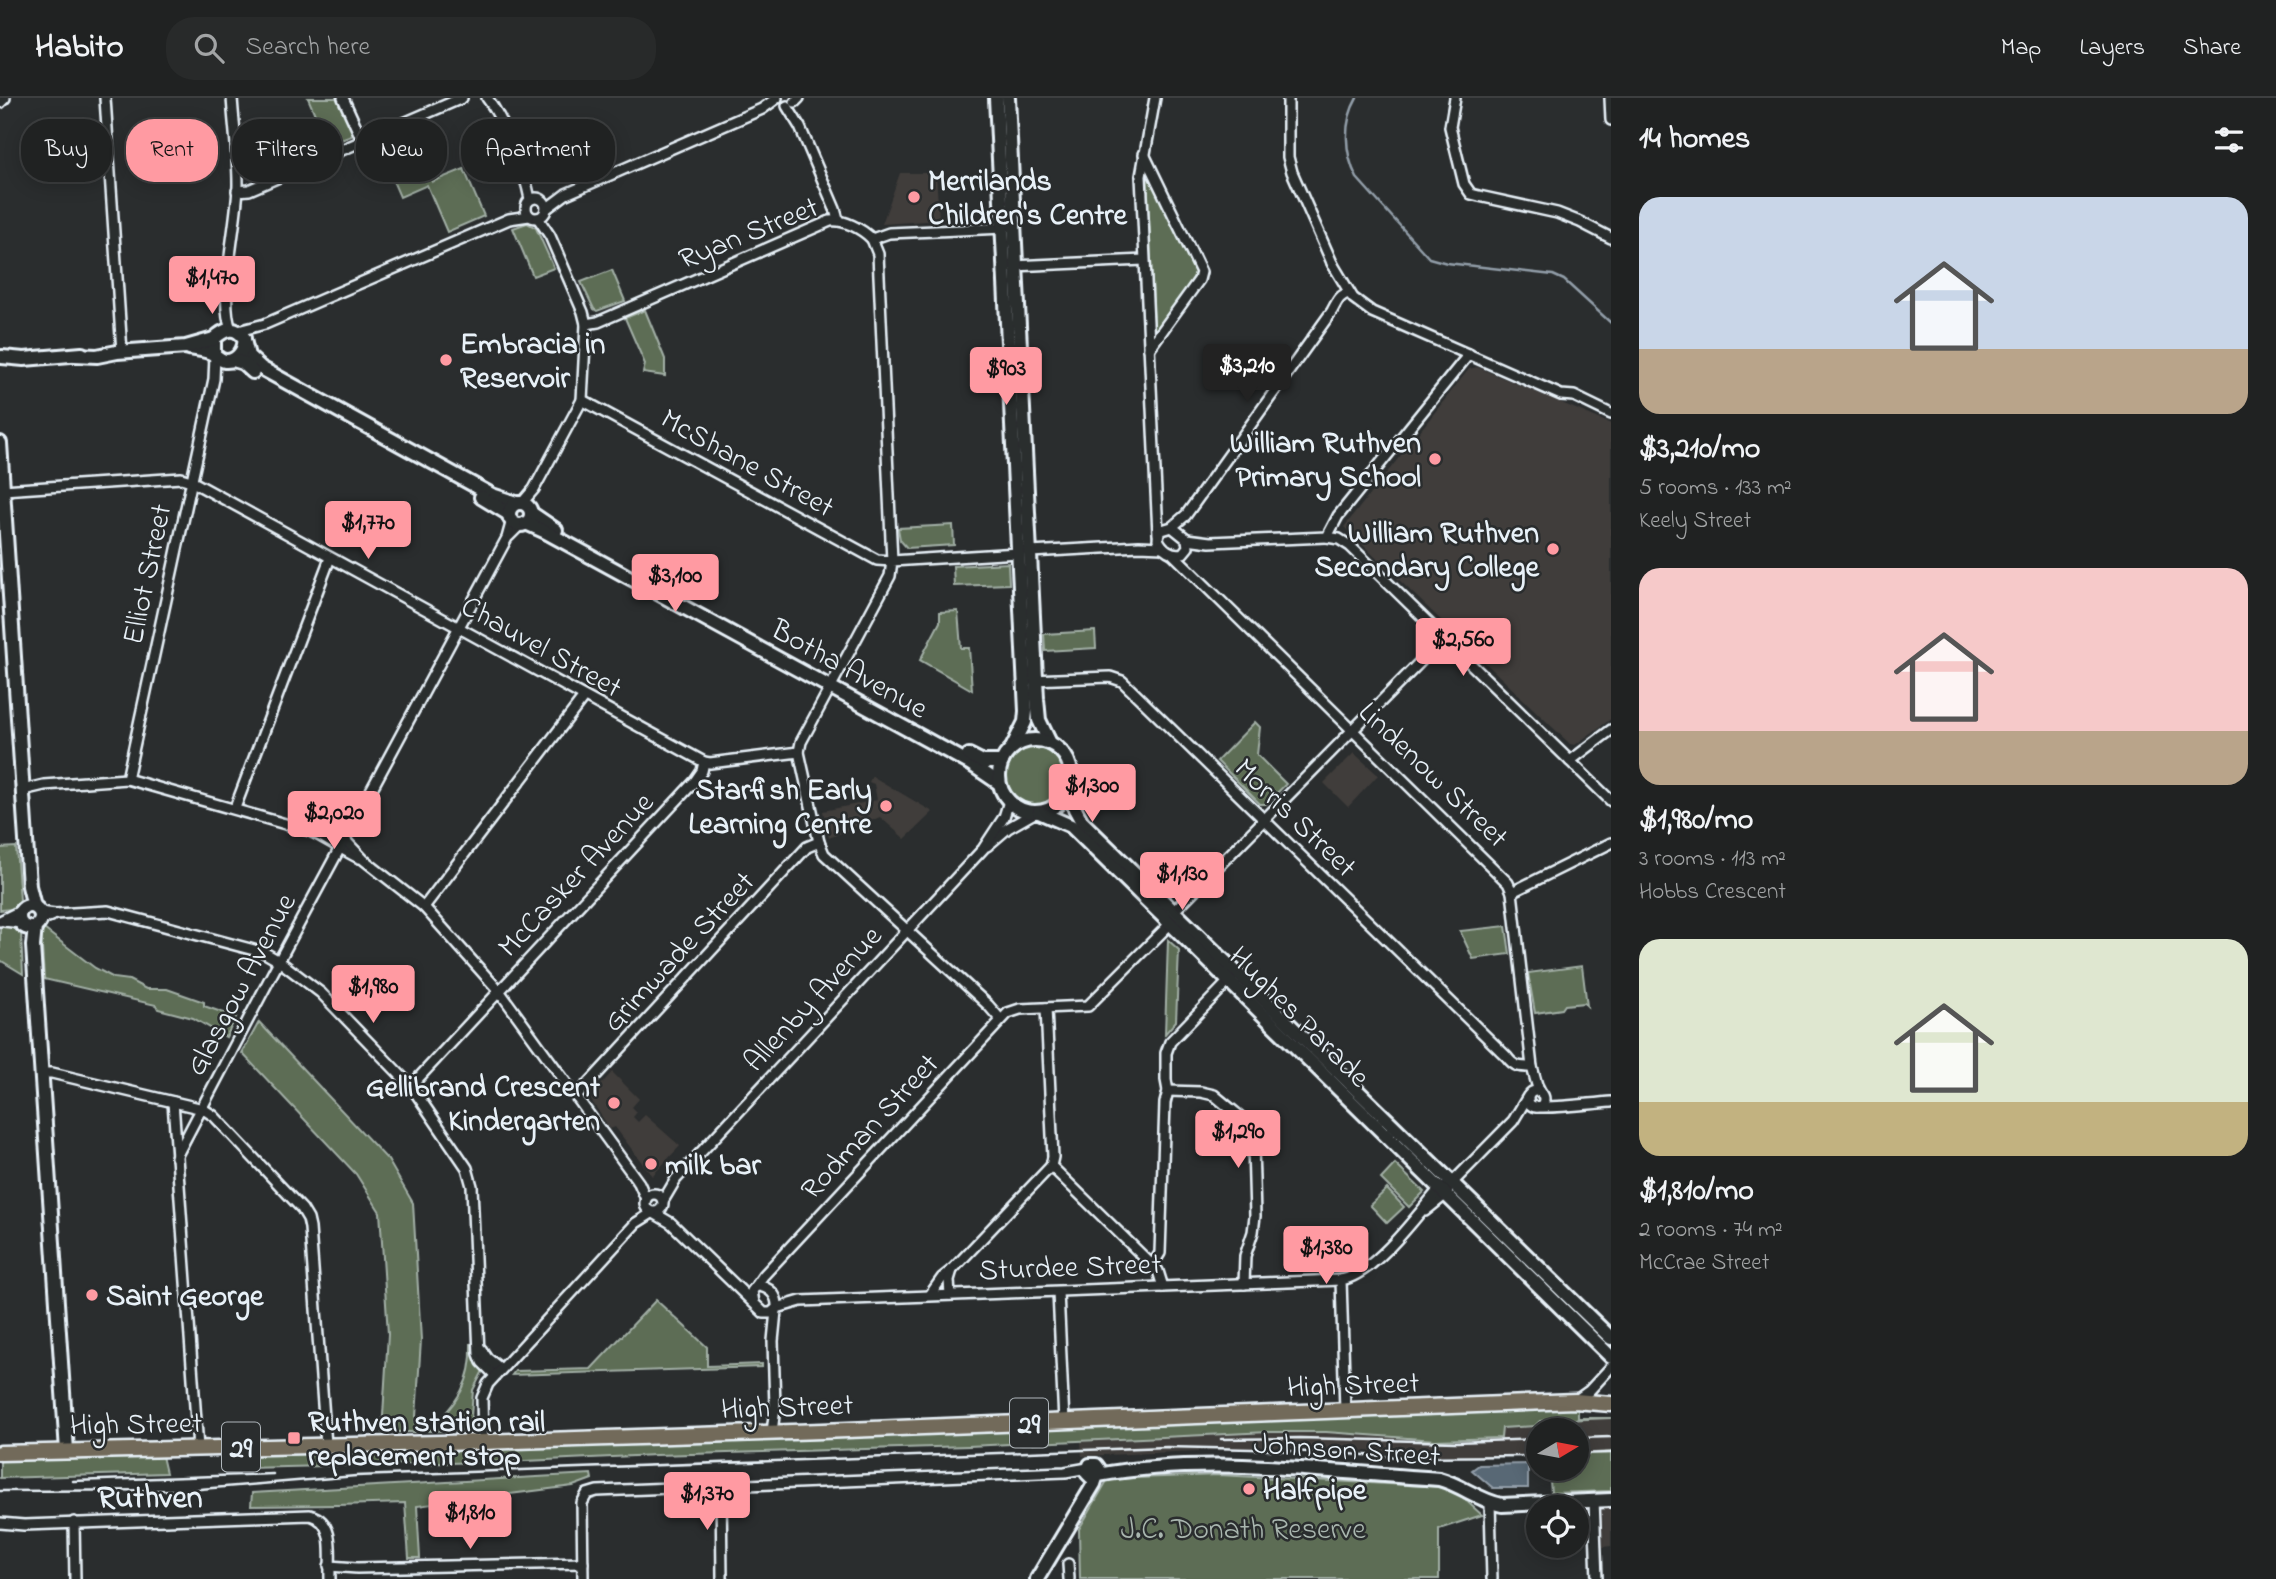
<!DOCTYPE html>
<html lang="en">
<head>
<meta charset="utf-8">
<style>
	body { margin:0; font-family:"Indie Flower",sans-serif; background:#282a2a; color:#f1f3f6; height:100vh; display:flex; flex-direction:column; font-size:26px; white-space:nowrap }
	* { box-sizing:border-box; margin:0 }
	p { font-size:23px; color:#a2a4a5 }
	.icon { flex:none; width:38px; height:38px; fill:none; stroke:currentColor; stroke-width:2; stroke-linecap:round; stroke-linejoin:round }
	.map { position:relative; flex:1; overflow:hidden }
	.side { display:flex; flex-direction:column; background:#202222; width:665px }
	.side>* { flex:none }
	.hud { position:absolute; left:21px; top:21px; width:665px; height:63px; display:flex; gap:14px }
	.needle { width:46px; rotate:80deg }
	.controls { position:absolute; left:1526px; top:1320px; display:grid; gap:14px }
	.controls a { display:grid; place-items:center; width:63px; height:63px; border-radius:50%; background:#202222; box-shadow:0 4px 18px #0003,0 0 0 2px #3d3f40; font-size:35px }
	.price { position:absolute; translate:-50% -60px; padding:0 16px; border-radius:7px; background:#ff9aa2; color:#111; font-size:23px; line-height:46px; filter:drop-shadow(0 2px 4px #0008) }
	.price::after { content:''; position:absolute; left:50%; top:42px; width:21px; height:16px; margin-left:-10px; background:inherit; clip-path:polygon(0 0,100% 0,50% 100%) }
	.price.on { background:#222; color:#fff }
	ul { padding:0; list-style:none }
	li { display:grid; align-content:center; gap:14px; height:371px; padding:0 28px }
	li span { display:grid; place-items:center; height:217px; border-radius:21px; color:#555 }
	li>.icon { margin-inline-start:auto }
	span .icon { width:126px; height:126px; fill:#fffc; stroke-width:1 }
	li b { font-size:30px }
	h2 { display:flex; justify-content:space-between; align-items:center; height:84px; padding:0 28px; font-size:30px }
	.pill { padding:0 24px; border-radius:28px; background:#202222; box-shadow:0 4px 18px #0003,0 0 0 2px #3d3f40; font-size:24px; line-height:63px }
	.pill.on { background:#ff9aa2; color:#111 }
	header { display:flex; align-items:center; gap:42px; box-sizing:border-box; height:98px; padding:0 35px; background:#202222; border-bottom:2px solid #3d3f40 }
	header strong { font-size:33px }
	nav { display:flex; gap:38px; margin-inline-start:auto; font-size:24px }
	.search { width:490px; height:63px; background:#282a2a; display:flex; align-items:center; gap:18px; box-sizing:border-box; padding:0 24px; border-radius:28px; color:#a2a4a5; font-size:26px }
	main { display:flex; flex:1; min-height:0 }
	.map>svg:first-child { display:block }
	.built { fill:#403d3b }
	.green { fill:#5d6d55; stroke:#a2afa6; stroke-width:2 }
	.water { fill:#586774; stroke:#929ea9; stroke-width:2 }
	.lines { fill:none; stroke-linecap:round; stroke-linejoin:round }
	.stream { stroke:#929ea9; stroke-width:2.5 }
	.street-casing { stroke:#e8f1f8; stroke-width:14 }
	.secondary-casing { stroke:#e8f1f8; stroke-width:18 }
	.primary-casing { stroke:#e8f1f8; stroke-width:19 }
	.street { stroke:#2a2d2e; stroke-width:9 }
	.secondary { stroke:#2a2d2e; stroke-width:12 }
	.primary { stroke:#726b5a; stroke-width:14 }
	.rail { stroke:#e8f1f8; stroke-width:2.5 }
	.poi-dot { fill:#ff9aa2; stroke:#2a2d2e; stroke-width:2.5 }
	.labels { text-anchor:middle; stroke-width:5; stroke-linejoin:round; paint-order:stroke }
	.shield { fill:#2a2d2e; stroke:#afb6bb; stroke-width:2 }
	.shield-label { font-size:28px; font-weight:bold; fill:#e8f1f8 }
	.poi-label { font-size:30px; font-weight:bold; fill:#e8f1f8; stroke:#2a2d2e; text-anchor:start }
	.street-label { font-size:30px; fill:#e8f1f8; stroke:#2a2d2e }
	.park-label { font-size:30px; fill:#a9b6af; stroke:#2a2d2e }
	.neighbourhood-label { font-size:32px; font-weight:bold; fill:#e8f1f8; stroke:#2a2d2e }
</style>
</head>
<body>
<header>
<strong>Habito</strong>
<div class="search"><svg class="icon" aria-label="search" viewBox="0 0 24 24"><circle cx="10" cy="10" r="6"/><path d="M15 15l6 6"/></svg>Search here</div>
<nav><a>Map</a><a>Layers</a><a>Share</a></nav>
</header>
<main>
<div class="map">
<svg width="1611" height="1481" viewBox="0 0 1611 1481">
	<rect width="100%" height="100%" fill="#2a2d2e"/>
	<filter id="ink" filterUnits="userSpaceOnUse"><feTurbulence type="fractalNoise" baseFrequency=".0143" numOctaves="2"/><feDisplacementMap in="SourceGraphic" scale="14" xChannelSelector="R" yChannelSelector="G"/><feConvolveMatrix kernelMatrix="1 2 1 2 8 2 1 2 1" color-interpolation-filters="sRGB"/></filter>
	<g filter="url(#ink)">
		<!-- built -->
		<g class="built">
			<path d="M900,75H936L939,122L882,126Z"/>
			<path d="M1477,269L1611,326V621L1575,647L1570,646L1344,429L1469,271Z"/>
			<path d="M1354,655L1378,677L1348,709L1324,685Z"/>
			<path d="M872,678L933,714L905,741L880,719L829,740L823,713L877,702L874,686L869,684Z"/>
			<path d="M612,974L639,1001L632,1009L637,1014L633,1019L638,1024L645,1017L680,1048L652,1078L615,1029L610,1031L591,1002L592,997Z"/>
			<path d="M1611,1320V1354L1577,1356V1332H1538V1357L1474,1359L1293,1349L1082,1358L1081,1343L1269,1334H1325L1435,1342L1501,1340V1330L1534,1328L1540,1323Z"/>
			<path d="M1601,1409H1611V1448L1603,1449Z"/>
		</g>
		<!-- green -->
		<g class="green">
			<path d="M308,0H337L354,37L328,47Z"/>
			<path d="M409,32L432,84L464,71L484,118L447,134L427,87L400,99L377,46Z"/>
			<path d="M1147,73L1195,172V177L1154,234Z"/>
			<path d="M527,125L536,130L554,170L533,178L513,130Z"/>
			<path d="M612,172L625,203L597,213L594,211L581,184Z"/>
			<path d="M645,212L665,261V278L643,275L645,266L625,220Z"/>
			<path d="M953,427L954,447L907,450L900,442L898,430Z"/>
			<path d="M1008,465L1009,486L954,488L953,468Z"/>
			<path d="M958,513L961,550H969L972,592L920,562L940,524V514Z"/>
			<path d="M1095,533L1096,550L1045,553L1044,536Z"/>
			<path d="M1255,624L1260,629L1257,657L1286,686L1266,706H1260L1217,663Z"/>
			<circle cx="1035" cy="678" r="33"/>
			<path d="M16,749L20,802L13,811L0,812V750Z"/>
			<path d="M7,827L21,835L23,876L0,862V828Z"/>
			<path d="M1506,828L1510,856L1473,861L1460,833Z"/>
			<path d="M44,831L95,870L114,880L129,882L146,891H167L204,904V908L236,919L226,939L193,920L158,911L156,907L44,881L41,834Z"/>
			<path d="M1168,842L1179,852L1176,923L1165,936Z"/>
			<path d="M1582,868L1587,908L1584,905L1565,907L1562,911L1535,915L1528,875Z"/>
			<path d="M259,924L388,1062L413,1105L421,1242L415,1334H382L388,1236L380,1114L356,1076L242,955Z"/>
			<path d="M1395,1066L1424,1094L1409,1109L1381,1081Z"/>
			<path d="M1387,1091L1404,1109L1387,1125L1370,1107Z"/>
			<path d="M656,1202L707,1249V1268L762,1266V1269L512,1277L515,1273L591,1271Z"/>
			<path d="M471,1246L475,1247L484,1271L473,1292L470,1332L429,1333C455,1305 473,1287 471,1246Z"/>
			<path d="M1537,1311H1578V1320H1611L1540,1323L1535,1328L1502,1330L1501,1340L1435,1342L1326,1334H1269L969,1348L656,1357L525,1363L247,1370V1367L259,1356L810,1340Z"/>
			<path d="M1611,1354V1393L1551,1395L1549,1370H1577V1356Z"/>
			<path d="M162,1358L166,1375L0,1380V1362Z"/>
			<path d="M591,1376L592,1381L573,1388L417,1408L420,1460H409L405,1405L338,1407L251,1408L252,1395Z"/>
			<path d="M1219,1377L1444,1389L1460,1397L1482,1417L1439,1431V1481H1080L1079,1431L1108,1381Z"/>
		</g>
		<!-- water -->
		<path class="water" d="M1528,1366V1390H1493L1472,1372L1479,1367Z"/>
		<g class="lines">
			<!-- stream -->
			<path class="stream" d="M1357,0C1343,24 1344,55 1357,80L1429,160L1447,165L1553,177L1564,182L1611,225"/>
			<defs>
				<g id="street">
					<path d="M105,0L122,254"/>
					<path d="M343,0L363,44"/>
					<path d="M487,0C504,22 525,74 530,101"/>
					<path d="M1155,0L1141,78L1158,436"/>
					<path d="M1288,0V59L1292,74L1333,167"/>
					<path d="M1455,0L1450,29L1464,86L1471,96L1479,98L1557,115L1580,124L1611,140"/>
					<path d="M1610,0L1611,22"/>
					<path d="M795,4L799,0"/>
					<path d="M0,5L5,0"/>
					<path d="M787,8L800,29L835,111L838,122"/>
					<path d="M1144,56L1201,174L1199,182L1149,251"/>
					<path d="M237,93L249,92L462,0"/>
					<circle cx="536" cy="110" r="10"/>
					<path d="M546,111L566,96L762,11L777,0"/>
					<path d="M1332,165L1353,200L1372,214L1561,297L1574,298L1611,316"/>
					<path d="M1013,168L1144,162"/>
					<path d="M586,226L598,224L830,123C844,121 862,131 872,141L889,135L1005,130"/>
					<path d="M231,231C218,200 238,123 238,86C238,58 234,29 232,0"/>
					<path d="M238,233L265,226L509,121L529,118"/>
					<path d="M582,302L877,462L892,463L878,156L872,141"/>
					<path d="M3,392L181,380L191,383L704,664L710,665L799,654"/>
					<path d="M522,405L534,391L582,302L586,226L583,214L550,138L538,120"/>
					<path d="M1172,429L1187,441L1188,449L1183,455C1172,458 1162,451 1158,441L1159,433L1172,429L1186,417L1332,213C1337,204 1339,197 1349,195"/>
					<path d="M509,438L520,427"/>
					<path d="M1327,439L1339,441L1350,448L1611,703"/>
					<path d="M1187,441L1210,444L1327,439L1338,418L1469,256"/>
					<path d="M1030,454L1139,448L1163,449"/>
					<path d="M1173,456L1508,785L1512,794L1532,969L1537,987L1541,995"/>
					<path d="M1031,582L1110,579L1122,583L1507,959C1514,969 1520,969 1532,969"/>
					<path d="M1570,663L1611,632"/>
					<path d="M127,681L214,281L215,258"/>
					<path d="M23,692L44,687L127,681L310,733C328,741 342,752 359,760"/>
					<path d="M235,710L330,460"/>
					<path d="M310,733L338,738L345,742L364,762L424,809L500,894L639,1085L646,1101"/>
					<path d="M987,748L1008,730L1036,714"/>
					<path d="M1512,794L1611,745"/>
					<path d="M424,809L584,599"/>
					<path d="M1174,813L1423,561L1446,543"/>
					<path d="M40,814L55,816L108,813L265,855L279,863L321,895L411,988L467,1070L472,1088L479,1256L482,1264L495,1277"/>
					<path d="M41,822L55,816"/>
					<path d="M0,823L20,813"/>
					<path d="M4,823L21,825"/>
					<path d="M1001,922L988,907L824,756L819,744L799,654L801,644L890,478L892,463L1018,455"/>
					<path d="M41,975H52L203,1011L214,1018L302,1111L308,1121L310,1130L326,1347"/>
					<path d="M411,988L695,683L702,673L704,664"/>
					<circle cx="1536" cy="1001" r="8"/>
					<path d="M1168,993L1201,994L1214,997L1243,1021L1250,1033L1253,1047L1255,1118L1253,1134L1245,1158L1244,1186"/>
					<path d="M576,999L807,749L819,744"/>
					<path d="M173,1004L198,1350"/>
					<path d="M1537,1009C1561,1010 1586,1006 1611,1004"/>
					<path d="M176,1059L279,863L507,440L512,422"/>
					<path d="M1051,1068L1158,1173L1163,1189"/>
					<circle cx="654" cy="1105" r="9"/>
					<path d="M663,1103L676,1081L983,751L1004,719L1009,703"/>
					<path d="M1425,1113L1445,1097L1452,1085L1513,1023L1528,998"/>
					<path d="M654,1115L671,1125L764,1215H771L777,1210C778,1197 769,1188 756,1188L752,1193L754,1205"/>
					<path d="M1152,1168L1160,1155L1165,1005L1168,993L1166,982V955L1170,944L1233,879"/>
					<path d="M756,1188L763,1178L1008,915L1020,911L1088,908L1170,826"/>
					<path d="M1058,1194L1064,1324"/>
					<path d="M930,1197L942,1180L952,1172L1051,1068L1053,1059L1046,910"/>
					<path d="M950,1197L949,1182L952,1172"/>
					<path d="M777,1210L801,1203L1341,1182"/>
					<path d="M481,1251L487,1260L501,1271"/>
					<path d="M1575,1303L1589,1293L1611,1269"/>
					<path d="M1345,1312L1341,1182C1373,1177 1418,1117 1439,1091L1443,1089"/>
					<path d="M772,1335L775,1309L773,1243L776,1213"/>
					<path d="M483,1344L482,1300L488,1286L636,1125L652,1115"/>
					<path d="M721,1387L722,1481"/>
					<path d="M1594,1402L1597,1481"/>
					<path d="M1490,1405L1492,1481"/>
					<path d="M74,1424L75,1481"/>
					<path d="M0,1425L24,1427L310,1417C337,1424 329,1459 330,1481"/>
					<path d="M1068,1466L1069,1481"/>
					<path d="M329,1468L357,1470L583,1465"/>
					<path d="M583,1481L582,1405L587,1396L597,1393L1065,1374L1088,1370"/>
				</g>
				<g id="secondary">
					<path d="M996,0L1026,613L1025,624L1012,650"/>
					<path d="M1008,0L1037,601L1039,622L1050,645"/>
					<path d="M245,246L248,258L261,270L492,397L516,405"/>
					<path d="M189,250C196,251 205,252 211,255C216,257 219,262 225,263C237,264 246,251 244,240C235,227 224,231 214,241V255"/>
					<path d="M75,257L97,258L117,254L186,249L214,241"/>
					<path d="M2,259L24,261L82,256"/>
					<path d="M233,262L243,265L253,274"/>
					<path d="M0,345L29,788L34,808"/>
					<path d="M481,399L509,416"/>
					<circle cx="520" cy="416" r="11"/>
					<path d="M531,415L556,432"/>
					<path d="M526,425L546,434L971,666L999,685"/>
					<circle cx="1035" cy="678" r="36"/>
					<path d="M969,657L983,664H1002"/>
					<path d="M1069,689L1075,711L1082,724L1611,1240"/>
					<path d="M1039,714L1071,728L1611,1259"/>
					<circle cx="30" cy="819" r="11"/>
					<path d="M35,829L33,848L67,1353"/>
					<path d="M1098,1377C1210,1357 1327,1374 1439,1381C1462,1387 1479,1403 1502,1407L1611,1402"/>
					<path d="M1037,1481L1094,1386L1099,1371L1096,1367H1090L1087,1375L1091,1379L1096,1378"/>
				</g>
				<path id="primary" d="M0,1355L483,1344L822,1333L1575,1303L1611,1306"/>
			</defs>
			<!-- street casing -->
			<use href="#street" class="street-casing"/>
			<!-- secondary casing -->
			<use href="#secondary" class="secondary-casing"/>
			<!-- primary casing -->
			<use href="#primary" class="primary-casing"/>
			<!-- street -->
			<use href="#street" class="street"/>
			<!-- secondary -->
			<use href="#secondary" class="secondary"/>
			<!-- primary -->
			<use href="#primary" class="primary"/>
			<!-- rail -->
			<g class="rail">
				<path d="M1577,1340L1611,1339"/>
				<path d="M1221,1341L1300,1340L1456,1344L1538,1341"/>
				<path d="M1577,1356L1611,1355"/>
				<path d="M73,1383L273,1376"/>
				<path d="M0,1393L188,1392L356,1378L1167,1349L1251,1351L1402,1359L1538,1358"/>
			</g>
		</g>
	</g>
	<!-- markers -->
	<g class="poi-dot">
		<circle cx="914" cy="99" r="7"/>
		<circle cx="446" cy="262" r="7"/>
		<circle cx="1435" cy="361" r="7"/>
		<circle cx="1553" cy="451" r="7"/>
		<circle cx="886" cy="708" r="7"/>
		<circle cx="614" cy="1005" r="7"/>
		<circle cx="651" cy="1066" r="7"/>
		<circle cx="92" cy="1197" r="7"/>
		<rect x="287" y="1333" width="14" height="14" rx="3.5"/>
		<circle cx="1249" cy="1391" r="7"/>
	</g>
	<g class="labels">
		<!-- shield labels -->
		<g class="shield">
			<rect x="1010" y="1300.5" width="38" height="49" rx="5"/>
			<rect x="222" y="1324.5" width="38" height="49" rx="5"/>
		</g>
		<g class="shield-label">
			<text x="1029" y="1335">29</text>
			<text x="241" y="1359">29</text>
		</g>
		<!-- poi labels -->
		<g class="poi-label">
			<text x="928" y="92">Merrilands<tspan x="928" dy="34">Children's Centre</tspan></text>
			<text x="460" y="255">Embracia in<tspan x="460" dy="34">Reservoir</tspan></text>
			<text x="1421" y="354" text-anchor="end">William Ruthven<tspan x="1421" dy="34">Primary School</tspan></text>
			<text x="1539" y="444" text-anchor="end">William Ruthven<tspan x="1539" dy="34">Secondary College</tspan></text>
			<text x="872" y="701" text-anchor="end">Starfish Early<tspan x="872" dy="34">Learning Centre</tspan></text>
			<text x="600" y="998" text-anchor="end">Gellibrand Crescent<tspan x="600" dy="34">Kindergarten</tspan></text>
			<text x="665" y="1076">milk bar</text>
			<text x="106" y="1207">Saint George</text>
			<text x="308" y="1333">Ruthven station rail<tspan x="308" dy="34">replacement stop</tspan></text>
			<text x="1263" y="1401">Halfpipe</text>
		</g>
		<!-- street labels -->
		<g class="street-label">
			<text transform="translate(748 134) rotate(-22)" y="10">Ryan Street</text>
			<text transform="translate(748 364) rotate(29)" y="10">McShane Street</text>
			<text transform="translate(146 476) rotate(-78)" y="10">Elliot Street</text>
			<text transform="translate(542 548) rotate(29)" y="10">Chauvel Street</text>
			<text transform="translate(850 570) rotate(29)" y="10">Botha Avenue</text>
			<text transform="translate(1434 676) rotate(44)" y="10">Lindenow Street</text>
			<text transform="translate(1296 719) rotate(44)" y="10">Morris Street</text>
			<text transform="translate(575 776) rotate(-47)" y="10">McCasker Avenue</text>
			<text transform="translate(678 853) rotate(-47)" y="10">Grimwade Street</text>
			<text transform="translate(240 886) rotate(-62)" y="10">Glasgow Avenue</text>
			<text transform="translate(812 900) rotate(-47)" y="10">Allenby Avenue</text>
			<text transform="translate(1300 918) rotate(45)" y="10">Hughes Parade</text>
			<text transform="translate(869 1028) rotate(-47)" y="10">Rodman Street</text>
			<text transform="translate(1070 1168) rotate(-2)" y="10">Sturdee Street</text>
			<text transform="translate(1353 1286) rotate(-2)" y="10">High Street</text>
			<text transform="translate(787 1308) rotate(-2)" y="10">High Street</text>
			<text transform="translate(136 1325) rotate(-1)" y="10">High Street</text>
			<text transform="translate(1347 1351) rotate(4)" y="10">Johnson Street</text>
		</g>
		<!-- park labels -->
		<g class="park-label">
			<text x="1243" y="1440">J.C. Donath Reserve</text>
		</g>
		<!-- neighbourhood labels -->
		<g class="neighbourhood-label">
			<text x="150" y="1409">Ruthven</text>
		</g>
	</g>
</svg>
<div class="controls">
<a><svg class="needle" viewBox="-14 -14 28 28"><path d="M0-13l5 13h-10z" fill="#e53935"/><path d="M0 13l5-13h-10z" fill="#a2a4a5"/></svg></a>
<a><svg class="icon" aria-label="locate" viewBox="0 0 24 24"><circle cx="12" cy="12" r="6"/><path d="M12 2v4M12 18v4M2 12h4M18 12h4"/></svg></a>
</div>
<b class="price" style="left:212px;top:218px">$1,470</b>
<b class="price on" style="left:1247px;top:306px">$3,210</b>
<b class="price" style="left:1006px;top:309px">$903</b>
<b class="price" style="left:368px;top:463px">$1,770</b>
<b class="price" style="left:675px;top:516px">$3,100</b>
<b class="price" style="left:1463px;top:580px">$2,560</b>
<b class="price" style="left:1092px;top:726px">$1,300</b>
<b class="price" style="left:334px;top:753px">$2,020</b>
<b class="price" style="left:1182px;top:814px">$1,130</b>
<b class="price" style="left:373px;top:927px">$1,980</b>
<b class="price" style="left:1238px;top:1072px">$1,290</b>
<b class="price" style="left:1326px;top:1188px">$1,380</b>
<b class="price" style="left:707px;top:1434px">$1,370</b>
<b class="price" style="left:470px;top:1453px">$1,810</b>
<div class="hud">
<a class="pill">Buy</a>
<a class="pill on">Rent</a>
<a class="pill">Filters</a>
<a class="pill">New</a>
<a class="pill">Apartment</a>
</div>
</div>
<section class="side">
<h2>14 homes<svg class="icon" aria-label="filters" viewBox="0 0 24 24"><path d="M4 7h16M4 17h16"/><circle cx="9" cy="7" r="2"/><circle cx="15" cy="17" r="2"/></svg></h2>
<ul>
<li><span style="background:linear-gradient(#c9d6e8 70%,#b9a48a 0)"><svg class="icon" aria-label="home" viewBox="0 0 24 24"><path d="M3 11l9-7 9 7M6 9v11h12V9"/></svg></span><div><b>$3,210/mo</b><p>5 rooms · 133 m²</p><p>Keely Street</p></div></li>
<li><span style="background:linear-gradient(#f6c9c9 75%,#b9a48a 0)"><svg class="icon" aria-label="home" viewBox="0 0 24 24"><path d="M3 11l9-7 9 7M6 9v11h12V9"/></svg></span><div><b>$1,980/mo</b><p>3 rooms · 113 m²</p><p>Hobbs Crescent</p></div></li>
<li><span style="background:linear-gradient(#dfe7d0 75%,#c2b280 0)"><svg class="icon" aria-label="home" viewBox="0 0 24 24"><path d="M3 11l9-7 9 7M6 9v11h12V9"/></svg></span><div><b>$1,810/mo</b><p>2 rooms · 74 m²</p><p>McCrae Street</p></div></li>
</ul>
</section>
</main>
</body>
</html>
